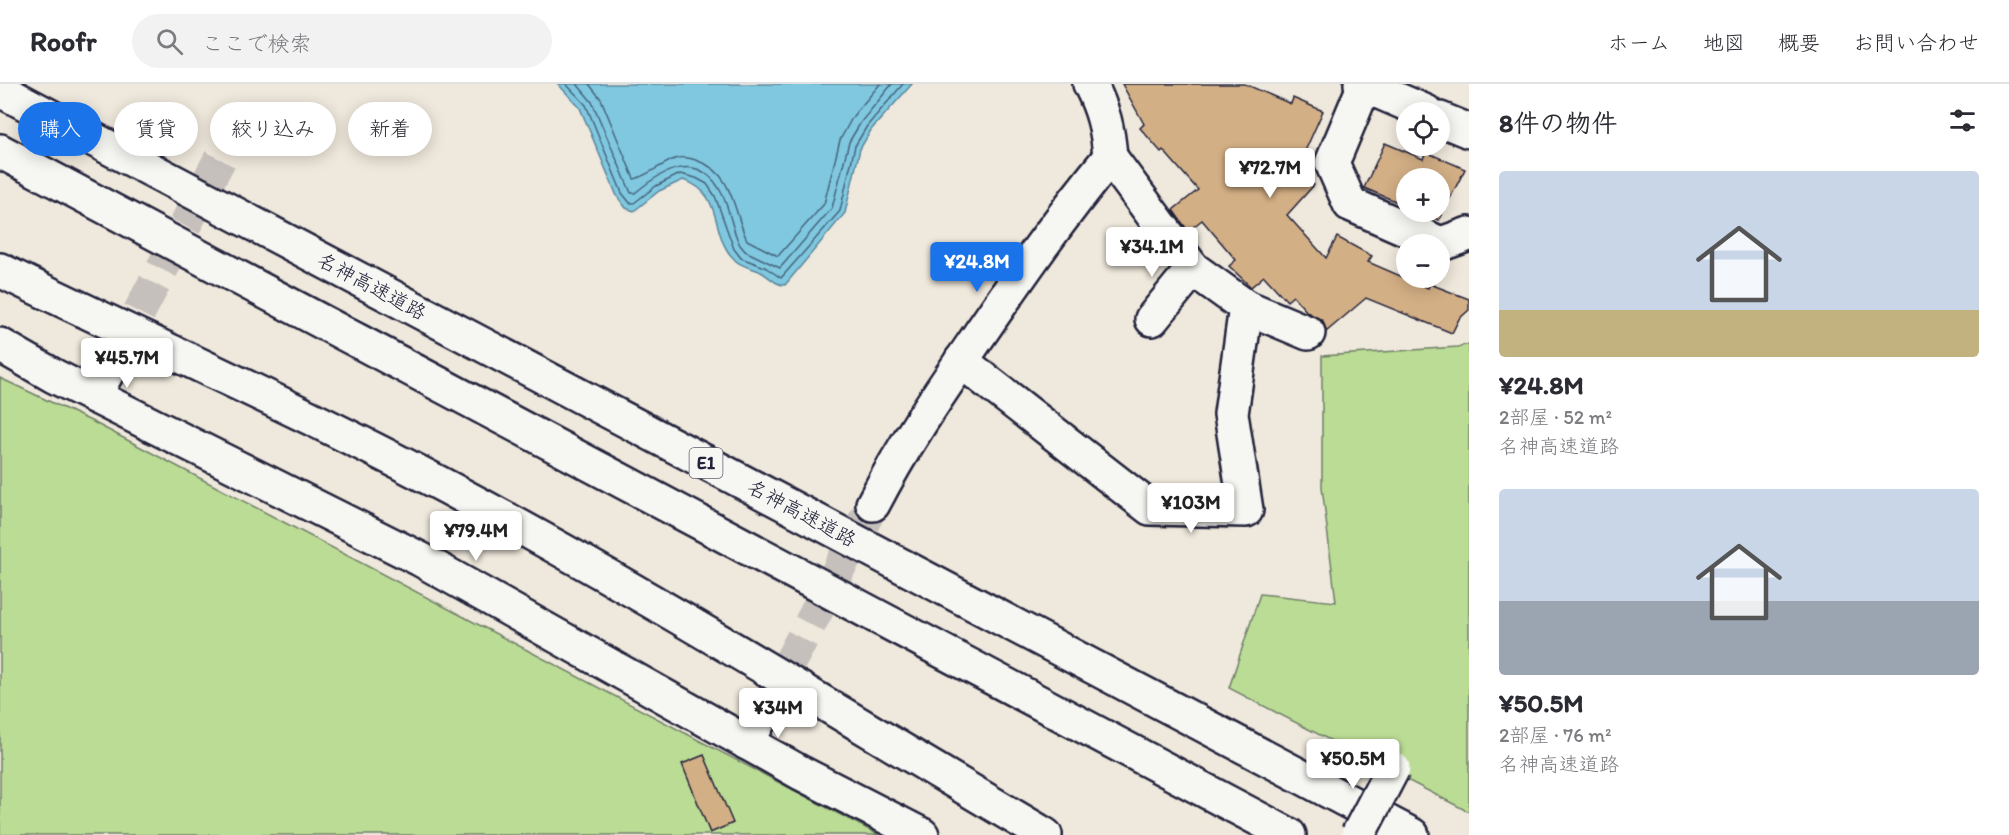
<!DOCTYPE html>
<html lang="ja">
<head>
<meta charset="utf-8">
<style>
	body { margin:0; font-family:Itim,"Klee One",sans-serif; background:#f2f2f3; color:#2b2b33; height:100vh; display:flex; flex-direction:column; font-size:22px; white-space:nowrap }
	* { box-sizing:border-box; margin:0 }
	p { font-size:20px; color:#7c7c81 }
	.icon { flex:none; width:33px; height:33px; fill:none; stroke:currentColor; stroke-width:2; stroke-linecap:round; stroke-linejoin:round }
	.map { position:relative; flex:1; overflow:hidden }
	.panel { display:flex; flex-direction:column; background:#fff; width:540px }
	.panel>* { flex:none }
	.guide { position:absolute; left:18px; top:18px; width:570px; height:54px; display:flex; gap:12px }
	.buttons { position:absolute; left:1396px; top:18px; display:grid; gap:12px }
	.buttons a { display:grid; place-items:center; width:54px; height:54px; border-radius:50%; background:#fff; box-shadow:0 3px 15px #0003; font-size:30px }
	.price { position:absolute; translate:-50% -51px; padding:0 14px; border-radius:6px; background:#fff; color:#222; font-size:20px; line-height:39px; filter:drop-shadow(0 2px 3px #0008) }
	.price::after { content:''; position:absolute; left:50%; top:36px; width:18px; height:14px; margin-left:-9px; background:inherit; clip-path:polygon(0 0,100% 0,50% 100%) }
	.price.current { background:#1a73e8; color:#fff }
	ul { padding:0; list-style:none }
	li { display:grid; align-content:center; gap:12px; height:318px; padding:0 30px }
	li span { display:grid; place-items:center; height:186px; border-radius:6px; color:#555 }
	li>.icon { margin-inline-start:auto }
	span .icon { width:108px; height:108px; fill:#fffc; stroke-width:1 }
	li b { font-size:26px }
	h2 { display:flex; justify-content:space-between; align-items:center; height:72px; padding:0 30px; font-size:26px }
	.tag { padding:0 21px; border-radius:27px; background:#fff; box-shadow:0 3px 15px #0003; font-size:21px; line-height:54px }
	.tag.current { background:#1a73e8; color:#fff }
	header { display:flex; align-items:center; gap:36px; box-sizing:border-box; height:84px; padding:0 30px; background:#fff; border-bottom:2px solid #e1e1e2 }
	header strong { font-size:28px }
	nav { display:flex; gap:33px; margin-inline-start:auto; font-size:21px }
	.search { width:420px; height:54px; background:#f2f2f3; display:flex; align-items:center; gap:15px; box-sizing:border-box; padding:0 21px; border-radius:33px; color:#7c7c81; font-size:22px }
	main { display:flex; flex:1; min-height:0 }
	.map>svg:first-child { display:block }
	.green { fill:#bbdc95; stroke:#6e7f68; stroke-width:1.5 }
	.water { fill:#7fc8df; stroke:#5a869d; stroke-width:1.5 }
	.lines { fill:none; stroke-linecap:round; stroke-linejoin:round }
	.shore { stroke:#47647d; stroke-width:1.5 }
	.building { fill:#d3af85; stroke:#22223b; stroke-width:1.5 }
	.street-tunnel { stroke:#c6c0bc; stroke-width:33; stroke-dasharray:33 16; stroke-linecap:butt }
	.street-casing { stroke:#22223b; stroke-width:38 }
	.secondary-casing { stroke:#22223b; stroke-width:38 }
	.highway-casing { stroke:#22223b; stroke-width:38 }
	.street { stroke:#f6f6f2; stroke-width:33 }
	.secondary { stroke:#f6f6f2; stroke-width:33 }
	.highway { stroke:#f6f6f2; stroke-width:33 }
	.street-bridge-casing { stroke:#22223b; stroke-width:38; stroke-linecap:butt }
	.street-bridge { stroke:#f6f6f2; stroke-width:33 }
	.labels { text-anchor:middle; stroke-width:4.5; stroke-linejoin:round; paint-order:stroke }
	.shield { fill:#f6f6f2; stroke:#626272; stroke-width:1.5 }
	.shield-label { font-size:18px; font-weight:bold; fill:#22223b }
	.street-label { font-size:20px; fill:#22223b; stroke:#f6f6f2 }
</style>
</head>
<body>
<header>
<strong>Roofr</strong>
<div class="search"><svg class="icon" aria-label="search" viewBox="0 0 24 24"><circle cx="10" cy="10" r="6"/><path d="M15 15l6 6"/></svg>ここで検索</div>
<nav><a>ホーム</a><a>地図</a><a>概要</a><a>お問い合わせ</a></nav>
</header>
<main>
<div class="map">
<svg width="1469" height="751" viewBox="0 0 1469 751">
	<rect width="100%" height="100%" fill="#efe8dc"/>
	<filter id="ink" filterUnits="userSpaceOnUse"><feTurbulence type="fractalNoise" baseFrequency=".0167" numOctaves="2"/><feDisplacementMap in="SourceGraphic" scale="12" xChannelSelector="R" yChannelSelector="G"/><feConvolveMatrix kernelMatrix="1 2 1 2 8 2 1 2 1" color-interpolation-filters="sRGB"/></filter>
	<g filter="url(#ink)">
		<!-- green -->
		<g class="green">
			<path d="M1469,260V728L1229,604L1260,510L1336,518L1322,403V272L1458,263Z"/>
			<path d="M0,294L93,338L879,751H0Z"/>
		</g>
		<!-- water -->
		<path class="water" d="M558,0H912L871,46L860,65L845,129L785,201C775,201 770,193 761,188C753,184 743,183 736,177C708,152 726,109 683,96L659,107L634,127L626,124L617,112L580,24Z"/>
		<g class="lines">
			<!-- shore -->
			<g class="shore">
				<path d="M566,0L586,21L622,109L630,119H634L656,102L680,90L696,94L707,100L715,112L734,165L741,174L765,183L781,194L840,127L855,62L867,42L903,0"/>
				<path d="M577,0L592,18L631,109H635C662,86 699,66 721,108C730,124 731,144 740,161L745,167L780,184L832,124L849,58L861,38L892,0"/>
				<path d="M589,0L601,15L634,95C643,94 663,79 675,75C683,72 690,74 698,77C734,89 733,127 747,156L778,172L824,120L840,56L853,32L880,0"/>
			</g>
		</g>
		<!-- building -->
		<g class="building">
			<path d="M1122,0H1245L1291,20L1293,14L1323,27L1297,85L1314,101L1287,131L1326,174L1337,153L1372,172L1368,178L1428,204L1430,200L1469,215V226L1459,235L1452,249L1366,214L1326,248L1323,237L1307,228L1293,212L1287,217L1264,192L1251,203L1229,182L1236,176L1202,136L1188,147L1173,126L1198,106L1163,66L1161,68L1140,44L1144,40Z"/>
			<path d="M1385,59L1423,75L1426,68L1465,85L1439,136L1419,128H1440V94H1407V122L1364,104Z"/>
			<path d="M704,671L733,739L710,749L682,680Z"/>
		</g>
		<g class="lines">
			<!-- street-tunnel -->
			<g class="street-tunnel">
				<path d="M116,272L220,75"/>
				<path d="M764,627L873,420"/>
			</g>
			<defs>
				<g id="street">
					<path d="M1361,0L1426,28"/>
					<path d="M1365,0L1332,79L1350,120L1441,160L1469,150"/>
					<path d="M1440,35L1469,47"/>
					<path d="M1110,73L1193,185L1246,223L1308,249"/>
					<path d="M1152,235L1193,185"/>
					<path d="M0,261L54,292L420,475L801,689L922,751"/>
					<path d="M961,277L1150,424L1246,426L1231,330L1246,223"/>
					<path d="M94,312L115,274"/>
					<path d="M873,420C903,362 938,311 975,257C1018,194 1061,132 1110,73C1108,45 1103,25 1090,0"/>
					<path d="M747,659L764,627"/>
				</g>
				<path id="secondary" d="M0,186C156,262 315,332 467,414C663,519 853,638 1045,751"/>
				<g id="highway">
					<path d="M0,6L1412,751"/>
					<path d="M0,67L1289,751"/>
				</g>
			</defs>
			<!-- street casing -->
			<use href="#street" class="street-casing"/>
			<!-- secondary casing -->
			<use href="#secondary" class="secondary-casing"/>
			<!-- highway casing -->
			<use href="#highway" class="highway-casing"/>
			<!-- street -->
			<use href="#street" class="street"/>
			<!-- secondary -->
			<use href="#secondary" class="secondary"/>
			<!-- highway -->
			<use href="#highway" class="highway"/>
			<defs>
				<path id="street-bridge" d="M1358,751L1393,684"/>
			</defs>
			<!-- street-bridge casing -->
			<use href="#street-bridge" class="street-bridge-casing"/>
			<!-- street-bridge -->
			<use href="#street-bridge" class="street-bridge"/>
		</g>
	</g>
	<g class="labels">
		<!-- shield labels -->
		<rect class="shield" x="689.5" y="364" width="33" height="30" rx="4.5"/>
		<g class="shield-label">
			<text x="706" y="385">E1</text>
		</g>
		<!-- street labels -->
		<g class="street-label">
			<text transform="translate(372 202) rotate(28)" y="7">名神高速道路</text>
			<text transform="translate(802 429) rotate(28)" y="7">名神高速道路</text>
		</g>
	</g>
</svg>
<div class="buttons">
<a><svg class="icon" aria-label="locate" viewBox="0 0 24 24"><circle cx="12" cy="12" r="6"/><path d="M12 2v4M12 18v4M2 12h4M18 12h4"/></svg></a>
<a>+</a>
<a>−</a>
</div>
<b class="price" style="left:1270px;top:115px">¥72.7M</b>
<b class="price" style="left:1152px;top:194px">¥34.1M</b>
<b class="price current" style="left:977px;top:209px">¥24.8M</b>
<b class="price" style="left:127px;top:305px">¥45.7M</b>
<b class="price" style="left:1191px;top:450px">¥103M</b>
<b class="price" style="left:476px;top:478px">¥79.4M</b>
<b class="price" style="left:778px;top:655px">¥34M</b>
<b class="price" style="left:1353px;top:706px">¥50.5M</b>
<div class="guide">
<a class="tag current">購入</a>
<a class="tag">賃貸</a>
<a class="tag">絞り込み</a>
<a class="tag">新着</a>
</div>
</div>
<section class="panel">
<h2>8件の物件<svg class="icon" aria-label="filters" viewBox="0 0 24 24"><path d="M4 7h16M4 17h16"/><circle cx="9" cy="7" r="2"/><circle cx="15" cy="17" r="2"/></svg></h2>
<ul>
<li><span style="background:linear-gradient(#c9d6e8 75%,#c2b280 0)"><svg class="icon" aria-label="home" viewBox="0 0 24 24"><path d="M3 11l9-7 9 7M6 9v11h12V9"/></svg></span><div><b>¥24.8M</b><p>2部屋 · 52 m²</p><p>名神高速道路</p></div></li>
<li><span style="background:linear-gradient(#c9d6e8 60%,#9aa5b1 0)"><svg class="icon" aria-label="home" viewBox="0 0 24 24"><path d="M3 11l9-7 9 7M6 9v11h12V9"/></svg></span><div><b>¥50.5M</b><p>2部屋 · 76 m²</p><p>名神高速道路</p></div></li>
</ul>
</section>
</main>
</body>
</html>
